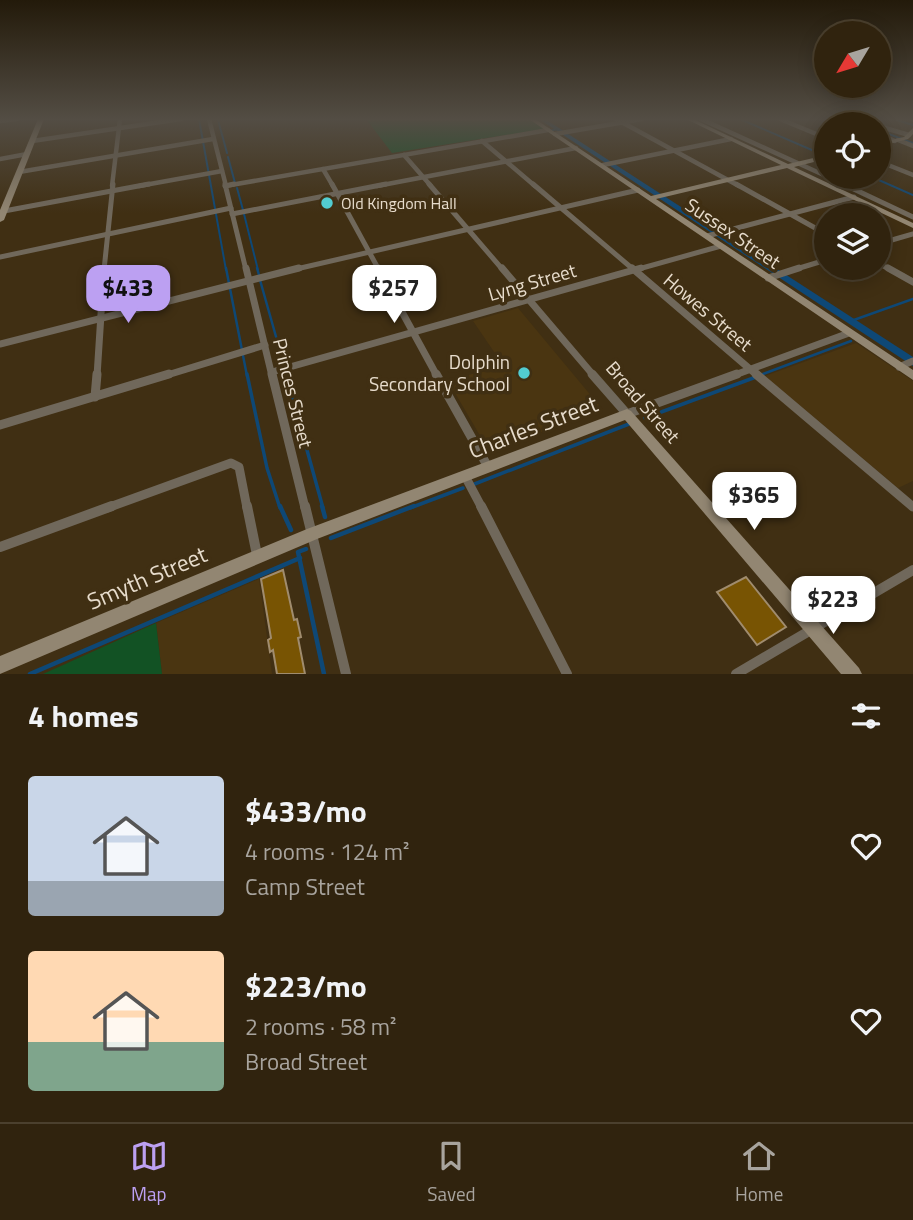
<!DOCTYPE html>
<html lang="en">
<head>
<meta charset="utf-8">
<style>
	body { margin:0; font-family:"Titillium Web",sans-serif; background:#3c2f1c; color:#f1f3f6; height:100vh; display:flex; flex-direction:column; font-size:26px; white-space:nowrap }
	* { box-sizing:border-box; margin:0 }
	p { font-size:23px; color:#a8a49e }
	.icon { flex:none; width:38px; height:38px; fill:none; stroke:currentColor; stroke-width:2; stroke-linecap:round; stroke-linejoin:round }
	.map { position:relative; height:674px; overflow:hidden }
	.drawer { display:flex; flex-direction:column; background:#30230e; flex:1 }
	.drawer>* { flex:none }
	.needle { width:46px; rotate:232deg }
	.buttons { position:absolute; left:814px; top:21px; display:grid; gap:14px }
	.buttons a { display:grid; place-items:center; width:77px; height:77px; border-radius:50%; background:#30230e; box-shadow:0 4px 18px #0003,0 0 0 2px #4b402e; font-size:35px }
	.price { position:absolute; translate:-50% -60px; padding:0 16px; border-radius:14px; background:#fff; color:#222; font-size:23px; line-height:46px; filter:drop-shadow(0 2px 4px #0008) }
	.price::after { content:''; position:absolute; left:50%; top:42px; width:21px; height:16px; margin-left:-10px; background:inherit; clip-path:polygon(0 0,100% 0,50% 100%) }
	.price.current { background:#bca0f2; color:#111 }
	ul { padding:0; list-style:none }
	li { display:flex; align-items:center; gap:21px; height:175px; padding:0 28px }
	li span { display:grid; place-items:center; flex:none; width:196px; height:140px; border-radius:7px; color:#555 }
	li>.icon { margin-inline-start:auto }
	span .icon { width:84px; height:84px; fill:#fffc; stroke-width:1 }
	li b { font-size:30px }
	h2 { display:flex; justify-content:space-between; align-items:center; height:84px; padding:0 28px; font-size:30px }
	.dock { display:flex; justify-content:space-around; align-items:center; height:98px; border-top:2px solid #4b402e; background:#30230e; font-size:19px; color:#a8a49e }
	.dock a { display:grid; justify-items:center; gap:4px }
	.dock .current { color:#bca0f2 }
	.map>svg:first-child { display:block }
	.built { fill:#4a3511 }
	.green { fill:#125224 }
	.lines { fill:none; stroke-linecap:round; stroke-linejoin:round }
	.stream-far3 { stroke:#0e4876; stroke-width:2 }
	.stream-far2 { stroke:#0e4876; stroke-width:2.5 }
	.stream-far1 { stroke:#0e4876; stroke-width:3.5 }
	.stream { stroke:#0e4876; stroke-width:4.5 }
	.canal { fill:#0e4876; fill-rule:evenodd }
	.building { fill:#785403; stroke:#a08c6e; stroke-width:2 }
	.street-far4 { stroke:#70685b; stroke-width:4.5 }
	.street-far3 { stroke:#70685b; stroke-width:5 }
	.street-far2 { stroke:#70685b; stroke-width:7 }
	.street-far1 { stroke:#70685b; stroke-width:9 }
	.street { stroke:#70685b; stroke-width:10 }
	.secondary { fill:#928672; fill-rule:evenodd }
	.poi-dot { fill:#52ccd0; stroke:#402f13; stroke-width:2.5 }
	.labels { text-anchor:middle; stroke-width:7; stroke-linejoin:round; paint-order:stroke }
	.far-poi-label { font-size:16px; fill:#e7dccc; stroke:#402f13; text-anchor:start }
	.street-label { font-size:19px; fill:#e7dccc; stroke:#402f13 }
	.poi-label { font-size:19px; fill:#e7dccc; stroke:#402f13; text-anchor:end }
	.near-street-label { font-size:23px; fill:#e7dccc; stroke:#402f13 }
</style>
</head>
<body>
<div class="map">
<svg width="913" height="674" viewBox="0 0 913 674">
	<rect width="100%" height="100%" fill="#402f13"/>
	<!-- built -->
	<g class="built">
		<path d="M518,308L603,410L489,451L448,381L503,365L473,321Z"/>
		<path d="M856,343L913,381V481L898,488L765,376Z"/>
		<path d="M259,579L272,674H162L156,623Z"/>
	</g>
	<!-- green -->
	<g class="green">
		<path d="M366,119H529L544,129L392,153Z"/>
		<path d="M156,623L162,674H43Z"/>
	</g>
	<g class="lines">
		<!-- stream-far3 -->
		<g class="stream-far3">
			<path d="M199,119L226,270"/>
			<path d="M740,119L821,154"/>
			<path d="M848,119L863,124"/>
			<path d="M894,119L913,125"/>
			<path d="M218,120L227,153"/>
			<path d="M878,130L913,143"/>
			<path d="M549,131L558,129"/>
			<path d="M228,157L235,183"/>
			<path d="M872,177L913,195"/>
			<path d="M237,188L243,210"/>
			<path d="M244,214L258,270"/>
		</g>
		<!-- stream-far2 -->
		<g class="stream-far2">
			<path d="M226,268L247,376"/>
			<path d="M257,268L259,275"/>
			<path d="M260,280L284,365"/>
			<path d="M851,321L913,299"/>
			<path d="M286,372L287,376"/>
			<path d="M763,374L851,341"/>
		</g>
		<!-- stream-far1 -->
		<g class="stream-far1">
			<path d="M247,374L267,468L280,508"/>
			<path d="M286,374L323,508"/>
			<path d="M645,418L756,377"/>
			<path d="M472,485L629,424"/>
			<path d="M410,508L463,488"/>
		</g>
		<!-- stream -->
		<g class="stream">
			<path d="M280,506L291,530"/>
			<path d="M322,506L325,517"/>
			<path d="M331,538L414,506"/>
			<path d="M306,549L298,552L324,674"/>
			<path d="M30,674L300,558"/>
		</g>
		<!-- canal -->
		<path class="canal" d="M539,119H545L913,357V366Z"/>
	</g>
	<!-- building -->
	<g class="building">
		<path d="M283,570L294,620L297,619L301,637L298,638L305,674H277L273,650L270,652L268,640L271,638L261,579Z"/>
		<path d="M746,577L786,627L757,645L717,592Z"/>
	</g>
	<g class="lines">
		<!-- street-far4 -->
		<g class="street-far4">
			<path d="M209,119L226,186"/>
			<path d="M616,119L739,186"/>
			<path d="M701,119L826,176"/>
			<path d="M780,119L826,138"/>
			<path d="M837,119L852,124"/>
			<path d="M859,119L874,124"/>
			<path d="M0,121L17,119"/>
			<path d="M878,126L909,135"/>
			<path d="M555,134L642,119"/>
			<path d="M878,134L895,141"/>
			<path d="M898,140L913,146"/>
			<path d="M32,141L181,119"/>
			<path d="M482,141L535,186"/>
			<path d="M404,155L431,186"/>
			<path d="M0,159L27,154"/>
			<path d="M878,161L913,175"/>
			<path d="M603,165L731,139"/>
			<path d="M323,169L333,186"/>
			<path d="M19,172L213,139"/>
			<path d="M827,177L847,186"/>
			<path d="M112,186L120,119"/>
			<path d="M139,186L222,171"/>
			<path d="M225,186L548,130"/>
			<path d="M377,186L576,148"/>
		</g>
		<!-- street-far3 -->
		<g class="street-far3">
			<path d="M225,184L246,270"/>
			<path d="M332,184L379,270"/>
			<path d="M429,184L503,270"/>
			<path d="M533,184L634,270"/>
			<path d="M736,184L826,234"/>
			<path d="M843,184L913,217"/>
			<path d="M225,186L234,184"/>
			<path d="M4,211L149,184"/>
			<path d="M232,214L386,184"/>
			<path d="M707,236L854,197"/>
			<path d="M878,244L913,234"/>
			<path d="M0,257L231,208"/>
			<path d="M878,263L891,270"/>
			<path d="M104,270L113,184"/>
			<path d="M292,270L638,190"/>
			<path d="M635,270L721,246"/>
			<path d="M793,270L826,260"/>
		</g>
		<!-- street-far2 -->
		<g class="street-far2">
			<path d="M246,268L272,376"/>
			<path d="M378,268L437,376"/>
			<path d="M502,268L594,376"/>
			<path d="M632,268L758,376"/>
			<path d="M888,268L913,282"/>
			<path d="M768,278L799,268"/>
			<path d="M0,344L299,268"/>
			<path d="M899,367L913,361"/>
			<path d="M272,372L641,268"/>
			<path d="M97,376L104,268"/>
			<path d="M164,376L265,345"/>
			<path d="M732,376L849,333"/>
		</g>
		<!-- street-far1 -->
		<g class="street-far1">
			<path d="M272,374L305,508"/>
			<path d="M436,374L488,467"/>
			<path d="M592,374L627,414L737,374"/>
			<path d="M756,374L913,507"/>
			<path d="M95,397L97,374"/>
			<path d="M0,425L169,374"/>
			<path d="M465,476L482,508"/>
			<path d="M107,508L231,463L239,467L247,508"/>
		</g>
		<!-- street -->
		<g class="street">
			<path d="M247,506L257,555"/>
			<path d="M305,506L346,674"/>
			<path d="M481,506L567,674"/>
			<path d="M0,547L112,506"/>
			<path d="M736,674L913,570"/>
		</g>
		<!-- secondary -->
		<g class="secondary">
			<path d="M38,119H44L4,220L0,222V210Z"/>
			<path d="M529,119H535L651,196L781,165L686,119H693L788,164L826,155V159L794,167L913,223V228L787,168L656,199L913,370V380Z"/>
			<path d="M907,119H913V122Z"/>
			<path d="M913,128V134L908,139L878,147V143L904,137Z"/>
			<path d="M627,409L631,411L859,668L862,674H841L625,420L317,539L0,674V656L307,529Z"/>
		</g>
	</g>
	<!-- sky -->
	<linearGradient id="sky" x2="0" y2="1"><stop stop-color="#231a0a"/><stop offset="0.56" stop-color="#534d44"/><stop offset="1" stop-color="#534d44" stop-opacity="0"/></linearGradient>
	<rect width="913" height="213" fill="url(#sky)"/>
	<!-- markers -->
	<g class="poi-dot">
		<circle cx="327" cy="203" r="7"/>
		<circle cx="524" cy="373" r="7"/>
	</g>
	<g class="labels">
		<!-- far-poi labels -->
		<g class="far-poi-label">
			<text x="341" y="209">Old Kingdom Hall</text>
		</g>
		<!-- street labels -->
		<g class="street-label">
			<text transform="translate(733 233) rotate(34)" y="7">Sussex Street</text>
			<text transform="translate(532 282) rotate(-16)" y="7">Lyng Street</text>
			<text transform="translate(708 312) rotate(40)" y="7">Howes Street</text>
			<text transform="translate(293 393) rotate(76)" y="7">Princes Street</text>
			<text transform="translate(643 402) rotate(49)" y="7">Broad Street</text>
		</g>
		<!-- poi labels -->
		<g class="poi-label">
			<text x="510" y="369">Dolphin<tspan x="510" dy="22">Secondary School</tspan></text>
		</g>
		<!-- near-street labels -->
		<g class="near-street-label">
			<text transform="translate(533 427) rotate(-21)" y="8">Charles Street</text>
			<text transform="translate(147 578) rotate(-23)" y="8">Smyth Street</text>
		</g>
	</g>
</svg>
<div class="buttons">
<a><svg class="needle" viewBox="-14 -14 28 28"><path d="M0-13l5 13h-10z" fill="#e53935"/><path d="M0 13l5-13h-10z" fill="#a8a49e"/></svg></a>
<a><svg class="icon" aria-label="locate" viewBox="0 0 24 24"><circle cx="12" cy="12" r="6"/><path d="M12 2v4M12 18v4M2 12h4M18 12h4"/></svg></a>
<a><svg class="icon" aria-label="layers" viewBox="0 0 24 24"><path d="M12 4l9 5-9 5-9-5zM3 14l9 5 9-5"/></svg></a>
</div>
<b class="price current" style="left:128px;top:325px">$433</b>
<b class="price" style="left:394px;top:325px">$257</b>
<b class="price" style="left:754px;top:532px">$365</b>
<b class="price" style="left:833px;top:636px">$223</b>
</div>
<section class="drawer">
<h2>4 homes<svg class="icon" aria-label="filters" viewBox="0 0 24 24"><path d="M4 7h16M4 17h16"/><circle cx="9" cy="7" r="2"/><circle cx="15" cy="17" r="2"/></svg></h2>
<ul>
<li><span style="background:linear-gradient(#c9d6e8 75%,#9aa5b1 0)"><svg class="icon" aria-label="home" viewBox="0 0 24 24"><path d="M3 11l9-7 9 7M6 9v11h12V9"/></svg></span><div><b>$433/mo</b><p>4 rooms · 124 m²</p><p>Camp Street</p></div><svg class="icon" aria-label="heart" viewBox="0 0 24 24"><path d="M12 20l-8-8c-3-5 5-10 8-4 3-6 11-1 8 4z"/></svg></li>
<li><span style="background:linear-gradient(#ffd9b3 65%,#7fa58c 0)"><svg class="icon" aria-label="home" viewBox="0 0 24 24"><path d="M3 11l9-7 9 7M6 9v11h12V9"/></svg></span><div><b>$223/mo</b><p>2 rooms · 58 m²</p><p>Broad Street</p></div><svg class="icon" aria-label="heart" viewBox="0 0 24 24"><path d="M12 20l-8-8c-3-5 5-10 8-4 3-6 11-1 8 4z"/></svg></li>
</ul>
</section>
<nav class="dock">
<a class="current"><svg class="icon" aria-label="map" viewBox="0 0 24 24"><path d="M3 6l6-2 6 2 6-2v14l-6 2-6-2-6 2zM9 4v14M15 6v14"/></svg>Map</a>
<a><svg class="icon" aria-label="saved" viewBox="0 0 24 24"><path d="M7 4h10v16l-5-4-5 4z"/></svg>Saved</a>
<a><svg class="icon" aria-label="home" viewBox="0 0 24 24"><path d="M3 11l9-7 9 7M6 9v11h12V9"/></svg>Home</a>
</nav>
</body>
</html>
